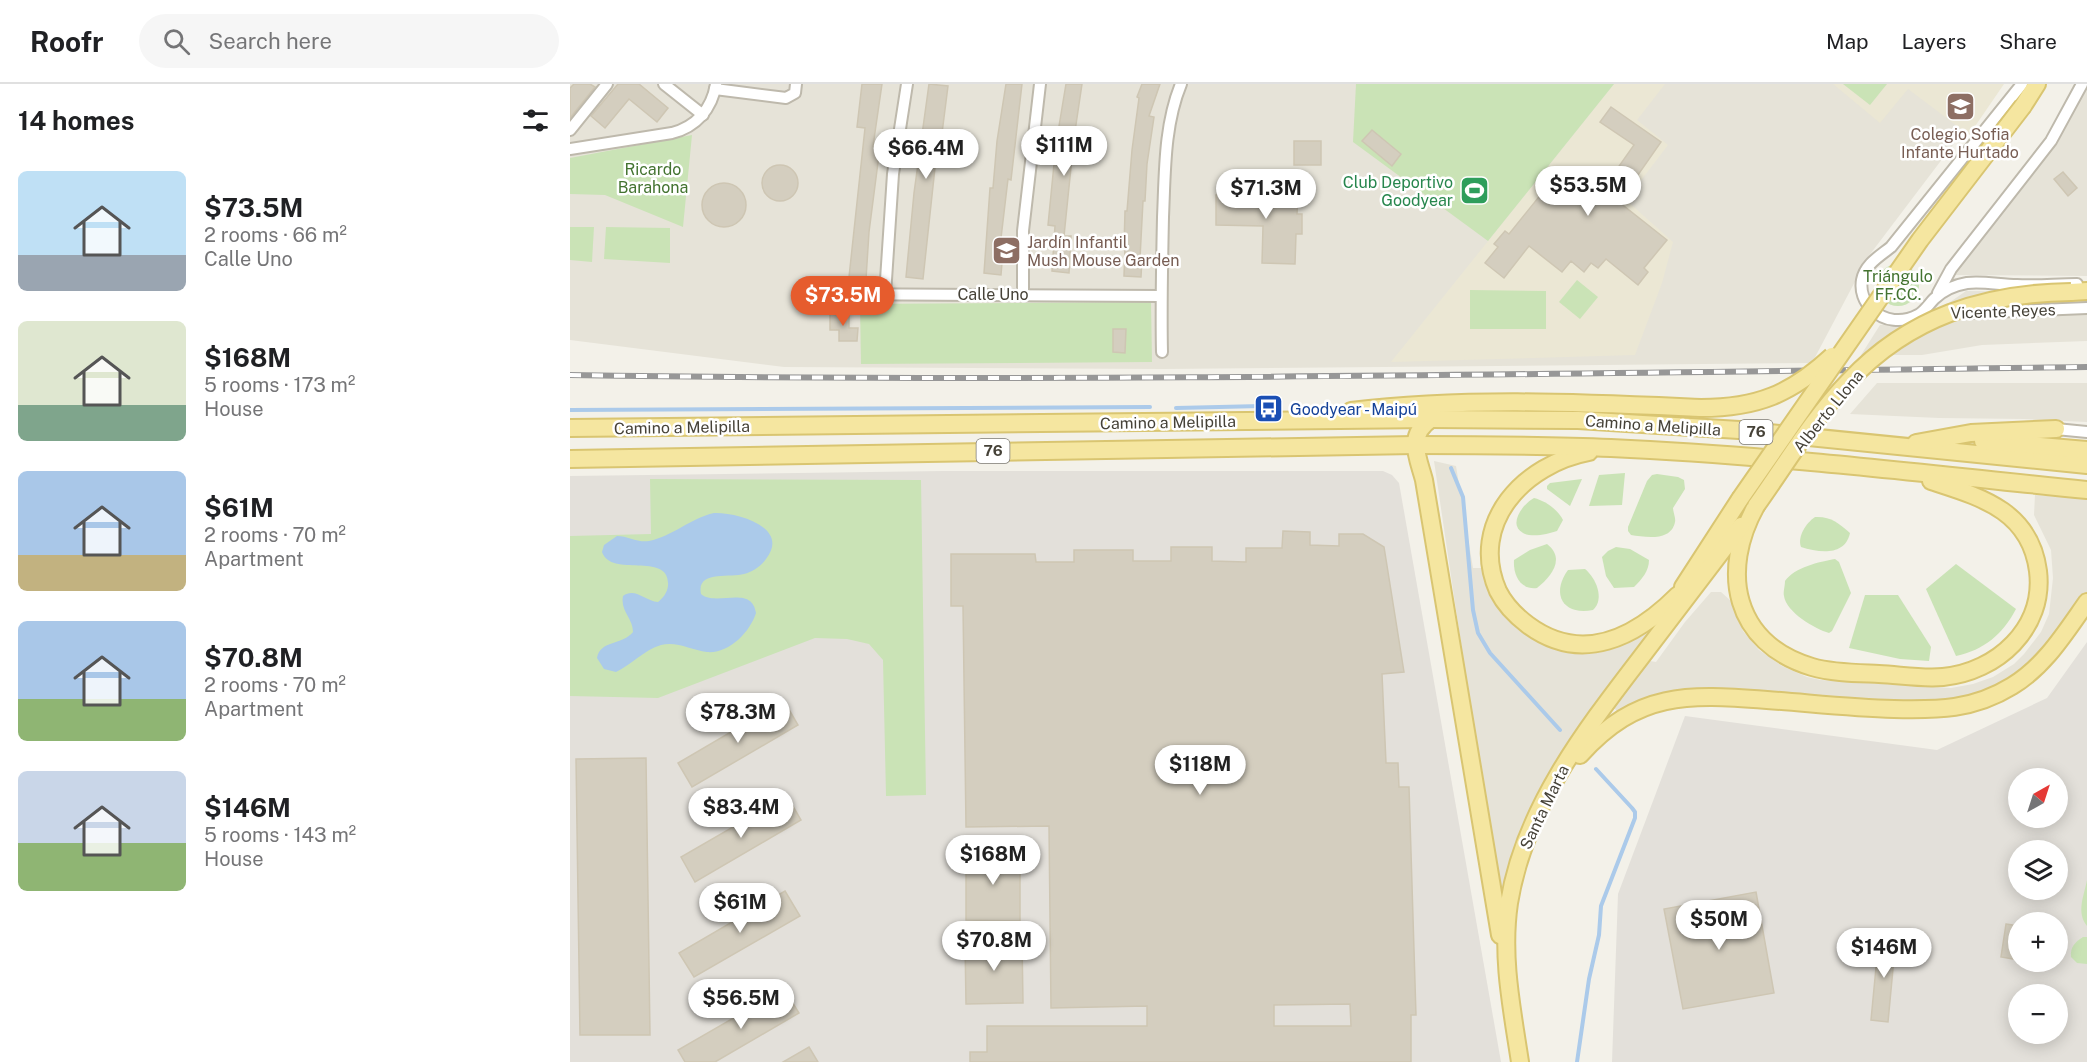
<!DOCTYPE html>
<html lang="en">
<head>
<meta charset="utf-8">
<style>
	body { margin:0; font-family:"Public Sans",sans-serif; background:#f6f6f6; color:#202124; height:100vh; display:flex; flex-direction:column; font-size:22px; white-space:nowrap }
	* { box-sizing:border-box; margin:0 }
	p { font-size:20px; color:#757577 }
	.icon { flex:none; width:33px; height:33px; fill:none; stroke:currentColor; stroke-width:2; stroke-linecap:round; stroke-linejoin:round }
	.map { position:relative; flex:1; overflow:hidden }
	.details { display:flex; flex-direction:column; background:#fff; width:570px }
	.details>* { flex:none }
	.needle { width:39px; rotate:39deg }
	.controls { position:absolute; left:1438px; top:684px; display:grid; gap:12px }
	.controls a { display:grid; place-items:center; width:60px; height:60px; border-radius:50%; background:#fff; box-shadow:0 3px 15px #0003; font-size:30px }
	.price { position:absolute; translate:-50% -51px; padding:0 14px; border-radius:21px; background:#fff; color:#222; font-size:20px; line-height:39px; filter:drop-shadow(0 2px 3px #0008) }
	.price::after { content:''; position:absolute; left:50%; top:36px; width:18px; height:14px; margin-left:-9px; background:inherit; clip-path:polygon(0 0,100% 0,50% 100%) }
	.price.selected { background:#e65c2d; color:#fff }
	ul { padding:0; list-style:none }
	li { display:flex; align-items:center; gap:18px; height:150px; padding:0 18px }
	li span { display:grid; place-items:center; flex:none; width:168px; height:120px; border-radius:9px; color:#555 }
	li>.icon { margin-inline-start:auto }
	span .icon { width:72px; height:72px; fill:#fffc; stroke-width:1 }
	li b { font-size:26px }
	h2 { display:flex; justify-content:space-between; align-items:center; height:72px; padding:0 18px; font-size:26px }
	header { display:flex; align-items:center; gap:36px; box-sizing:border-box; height:84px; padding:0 30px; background:#fff; border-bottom:2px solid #e0e0e0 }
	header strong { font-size:28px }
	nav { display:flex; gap:33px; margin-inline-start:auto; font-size:21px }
	.search { width:420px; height:54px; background:#f6f6f6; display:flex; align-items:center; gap:15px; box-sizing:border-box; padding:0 21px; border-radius:33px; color:#757577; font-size:22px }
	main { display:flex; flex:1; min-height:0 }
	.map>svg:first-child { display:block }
	.residential { fill:#e6e3d8 }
	.industrial { fill:#e3e0da; fill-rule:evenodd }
	.education { fill:#ebe7d4 }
	.green { fill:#cae3b6 }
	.water { fill:#abcaea }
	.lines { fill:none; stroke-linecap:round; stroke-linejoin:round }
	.stream { stroke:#abcaea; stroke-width:4 }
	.building { fill:#d4cebf; stroke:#cec6b3; stroke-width:1.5; fill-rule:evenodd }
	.minor-casing { stroke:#beb9ac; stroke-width:14 }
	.primary-casing { stroke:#d9c571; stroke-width:20 }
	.minor { stroke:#fff; stroke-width:10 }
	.primary { stroke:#f5e6a0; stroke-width:16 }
	.rail-casing { stroke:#979797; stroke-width:6 }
	.rail { stroke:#fff; stroke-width:4; stroke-dasharray:11; stroke-linecap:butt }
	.primary-bridge-casing { stroke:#d9c571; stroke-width:20; stroke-linecap:butt }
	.primary-bridge { stroke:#f5e6a0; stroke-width:16 }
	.labels { text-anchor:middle; stroke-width:5; stroke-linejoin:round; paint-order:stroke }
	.shield { fill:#fff; stroke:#7e7b74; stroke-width:1.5 }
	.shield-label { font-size:15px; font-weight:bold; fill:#464238 }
	.education-label { font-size:16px; fill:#785e54; stroke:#fff }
	.park-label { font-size:16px; fill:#437330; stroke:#fff }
	.leisure-label { font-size:16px; fill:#27864d; stroke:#fff; text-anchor:end }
	.street-label { font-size:16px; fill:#464238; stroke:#fff }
	.transit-label { font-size:16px; fill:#164399; stroke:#fff; text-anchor:start }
</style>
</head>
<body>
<header>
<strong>Roofr</strong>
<div class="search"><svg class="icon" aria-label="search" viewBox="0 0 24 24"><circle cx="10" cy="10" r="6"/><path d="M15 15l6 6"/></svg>Search here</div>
<nav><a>Map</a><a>Layers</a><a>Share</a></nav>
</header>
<main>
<section class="details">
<h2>14 homes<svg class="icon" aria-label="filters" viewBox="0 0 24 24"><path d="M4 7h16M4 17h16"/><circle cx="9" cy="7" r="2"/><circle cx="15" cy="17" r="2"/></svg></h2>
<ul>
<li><span style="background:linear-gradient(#bfe0f5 70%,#9aa5b1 0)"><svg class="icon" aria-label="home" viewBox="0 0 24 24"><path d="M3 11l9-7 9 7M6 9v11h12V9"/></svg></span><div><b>$73.5M</b><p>2 rooms · 66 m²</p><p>Calle Uno</p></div></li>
<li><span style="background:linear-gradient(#dfe7d0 70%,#7fa58c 0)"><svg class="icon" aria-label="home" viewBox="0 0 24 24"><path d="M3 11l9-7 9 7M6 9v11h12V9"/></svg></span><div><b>$168M</b><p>5 rooms · 173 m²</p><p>House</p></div></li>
<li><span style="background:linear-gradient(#a9c7e8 70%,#c2b280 0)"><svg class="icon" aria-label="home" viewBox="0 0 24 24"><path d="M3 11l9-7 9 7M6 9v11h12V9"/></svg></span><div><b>$61M</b><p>2 rooms · 70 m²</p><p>Apartment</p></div></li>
<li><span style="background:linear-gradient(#a9c7e8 65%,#8fb573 0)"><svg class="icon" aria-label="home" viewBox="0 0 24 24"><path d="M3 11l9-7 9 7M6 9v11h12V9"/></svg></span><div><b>$70.8M</b><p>2 rooms · 70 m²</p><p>Apartment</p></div></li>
<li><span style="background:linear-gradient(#c9d6e8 60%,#8fb573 0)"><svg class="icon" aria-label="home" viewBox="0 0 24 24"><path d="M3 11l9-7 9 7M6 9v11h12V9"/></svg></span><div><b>$146M</b><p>5 rooms · 143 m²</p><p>House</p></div></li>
</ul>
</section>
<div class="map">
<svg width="1517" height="978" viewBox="0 0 1517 978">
	<rect width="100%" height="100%" fill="#f3f1e9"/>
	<!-- residential -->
	<g class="residential">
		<path d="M0,0H1429L1298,173L1242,279L593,285L214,283L0,256Z"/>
		<path d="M1517,5V192L1383,191L1430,130Z"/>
		<path d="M1396,207L1517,208V257L1412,261L1352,271H1291L1310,241L1349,237L1370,225Z"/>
		<path d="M1307,299H1517V338L1454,335L1369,334L1280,330Z"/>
		<path d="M864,377L886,382L903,484H915L938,534L959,551L977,561L992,566L1017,568L1056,560L1078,549L982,686L967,712L942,771L935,802L927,803Z"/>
		<path d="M1465,411L1517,415V510L1463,580L1411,611L1366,620L1148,607L1050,630L1044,624L1080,577L1086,578L1115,538L1141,508H1151L1161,517L1173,547L1189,566L1212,582L1237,593L1251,596L1381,604L1403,600L1423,593L1444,580L1454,570L1471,548L1479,530L1483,494L1481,466L1464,431Z"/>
	</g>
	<!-- industrial -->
	<g class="industrial">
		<path d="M373,387H813L822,391L829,399L931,978H0V392Z"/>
		<path d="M1517,558V978H1042L1048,810L1115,632L1367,666L1477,614ZM1449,694H1488V734H1449ZM1449,766H1488V806H1449ZM1449,838H1488V878H1449ZM1449,910H1488V950H1449Z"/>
	</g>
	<!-- education -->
	<g class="education">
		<path d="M1044,0H1095L1067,36L1098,61L1056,116L1103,158L1092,199L1065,271L821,278Z"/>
		<path d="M1263,0H1434L1399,51L1338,5L1310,39Z"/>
	</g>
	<!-- green -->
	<g class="green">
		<path d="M786,0H1044L918,157L783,58Z"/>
		<path d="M1273,0H1317L1300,21Z"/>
		<path d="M122,51L113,143L35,111L0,110V74Z"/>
		<path d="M0,143H24L22,178L0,176Z"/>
		<path d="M36,143L100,144V179L34,175Z"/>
		<circle cx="1328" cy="201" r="21"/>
		<path d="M1007,196L1028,213L1010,235L989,218Z"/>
		<path d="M900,206L976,207V245H900Z"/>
		<path d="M581,218L582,278L291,280L290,220Z"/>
		<path d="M1055,389L1052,421L1019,422L1029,391Z"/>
		<path d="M1087,390L1108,393L1114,396L1115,405L1103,424C1103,428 1106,434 1105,438C1101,458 1075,453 1061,451L1058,447V443L1077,397L1082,391Z"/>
		<path d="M80,395L351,396L356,711L316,712L313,576L299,560L277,555L245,554L88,614L0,612V452L81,450Z"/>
		<path d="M1012,395L1000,422L977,405V402L980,399Z"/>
		<path d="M964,414C976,417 988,426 993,436L987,447C977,450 963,454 953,449C937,440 954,419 964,414Z"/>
		<path d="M1245,433C1260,432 1269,439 1280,449C1275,472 1250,469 1231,463C1227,453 1236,439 1245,433Z"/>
		<path d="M977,460C996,475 981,493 967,504C950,506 943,491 944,476L960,466Z"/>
		<path d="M1046,463L1060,465L1079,476C1079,487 1072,495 1064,503L1044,504L1036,492L1032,473L1038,467Z"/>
		<path d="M1265,475L1269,478L1281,509L1262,547L1259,549C1245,545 1216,528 1214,512C1213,508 1215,502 1215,497C1225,483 1249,478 1265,475Z"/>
		<path d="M1386,480L1446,525C1433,550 1414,566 1386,572L1356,505Z"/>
		<path d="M1015,485C1026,494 1035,515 1023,526C992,532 981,509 998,486Z"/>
		<path d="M1295,511H1328L1361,563L1359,577L1330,575L1279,564Z"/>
		<path d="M1517,796V842C1506,828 1514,812 1517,796Z"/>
		<path d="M1513,853H1517V880L1507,879L1501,873C1500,863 1505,858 1513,853Z"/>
	</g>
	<!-- water -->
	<path class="water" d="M144,429C166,428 221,443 196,475C191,482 183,488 174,490C160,494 126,486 131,510C146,523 182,500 186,529C180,548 159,570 137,568C121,566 107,557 91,561C74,566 61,581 46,588L34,585L27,574C30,556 53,561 63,548C63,534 50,527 53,512C65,503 75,517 88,518C93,514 97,509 98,502C101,466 41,495 32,468L34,461L47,452C58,452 68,459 79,457C103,452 121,434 144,429Z"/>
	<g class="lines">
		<!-- stream -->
		<g class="stream">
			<path d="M606,324L692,322"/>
			<path d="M0,326L580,323"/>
			<path d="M881,384L893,413L903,526L908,549L920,569L990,646"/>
			<path d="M1007,978L1019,895L1029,851L1031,822L1065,734V728L1062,724L1026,685"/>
		</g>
	</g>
	<!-- building -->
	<g class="building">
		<path d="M4,0H20L25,3L0,34V4Z"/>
		<path d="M48,0H69L98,24L87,38L59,15L35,44L21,32Z"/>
		<path d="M292,0H312L303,62L310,63L299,148L296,195L279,193L295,44L287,43Z"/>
		<path d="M359,0L378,2L371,57L368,56L353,195L336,193L344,109Z"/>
		<path d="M436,0H452L441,96L438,95L431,154H434L431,191L414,189L420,104H423L427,57Z"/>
		<path d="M496,0H512L504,54L494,152H501L499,189L482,187L485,142L478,141L486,60Z"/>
		<path d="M572,0H590L579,32L584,33L577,80L575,117H573L570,174H572L571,193L554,192L555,163H554L555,127H557L562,66L569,14L567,13Z"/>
		<path d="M1041,23L1091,58L1049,118L1097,156L1074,184L1078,188L1068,201L1036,175L1028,184L1021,179L1014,188L1001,177L992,188L959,162L934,194L915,179L928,163L924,160L935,147L939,150L993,83L1004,92L1009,86L1033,105L1064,61L1030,38Z"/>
		<path d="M802,46L831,70L822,82L792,57Z"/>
		<rect x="724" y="57" width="27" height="24"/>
		<circle cx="210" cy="99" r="18"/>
		<path d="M1493,88L1507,104L1498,112L1484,95Z"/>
		<circle cx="154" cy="121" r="22"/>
		<path d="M691,102H713V111H728L727,130H732V150H726L725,180L692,179L693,142L646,141V111L691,112Z"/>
		<path d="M260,229H279V244H288L287,257H269V246H260Z"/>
		<path d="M543,245H556L555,269L543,268Z"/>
		<path d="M713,447L740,448V461L769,462V450H793L814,463L834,588L812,590L816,679H828L829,703H839L846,931H841V978H400V968H417V942H577V922L481,924L479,742L396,743L393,522H381V470H465L466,478H504V466H563V477H601V463H642V477L676,478V464H712ZM780,920L781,942H704V921Z"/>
		<path d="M214,617L228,641L122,703L108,679Z"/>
		<path d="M76,674L80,951H10L6,675Z"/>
		<path d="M217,712L231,736L125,798L111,773Z"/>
		<path d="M396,766L450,767V837L396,836Z"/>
		<path d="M215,807L230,832L124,893L109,869Z"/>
		<path d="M1186,808L1204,909L1113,925L1094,825Z"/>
		<path d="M1436,840L1449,842V876L1431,873Z"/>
		<path d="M1309,852L1326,853L1318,938L1301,936Z"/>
		<path d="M452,856L453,919L396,920L395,857Z"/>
		<path d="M214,905L229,929L145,978H115L108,966Z"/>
		<path d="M239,963L248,978H213Z"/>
	</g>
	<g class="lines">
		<defs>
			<g id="minor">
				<path d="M94,0L133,31"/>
				<path d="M1452,0L1321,163C1310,172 1295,180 1292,196C1290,207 1294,218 1302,225C1314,238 1333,239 1348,231C1355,227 1359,220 1364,215C1373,206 1385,201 1397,199C1413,197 1431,201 1447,201C1467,202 1487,200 1507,200"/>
				<path d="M145,5L216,14L225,9L226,0"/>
				<path d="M0,46L37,0"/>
				<path d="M0,65L102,49C126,43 142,25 146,0"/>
				<path d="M1368,209L1381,185L1481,57L1512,0"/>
				<path d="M256,210L591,212"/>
				<path d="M453,210V147L470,0"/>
				<path d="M315,211L323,90L337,0"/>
				<path d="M1394,229L1517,224"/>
				<path d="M592,268C591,223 592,178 593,133C595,89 594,41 611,0"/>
				<path d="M1486,345L1517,348"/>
			</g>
			<g id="primary">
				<path d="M1453,22L1467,0"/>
				<path d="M1501,208L1517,207"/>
				<path d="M781,327C897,313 1014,319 1131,324"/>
				<path d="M861,335C836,352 848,373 854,396L930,851"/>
				<path d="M0,344L861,335L1008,336L1169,346L1517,381"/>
				<path d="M1413,357L1517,366"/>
				<path d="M1346,359L1401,349L1486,345"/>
				<path d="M1019,368C955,380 898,438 928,507C935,521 946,532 958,541C1012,581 1066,553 1108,511"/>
				<path d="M0,375L845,361C911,361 976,361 1041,364C1200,371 1359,390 1517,406"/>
				<path d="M1186,422C1150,487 1163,559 1242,583C1263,589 1287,589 1309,590C1330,591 1352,595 1373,593C1427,588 1475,544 1468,487C1460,426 1410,413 1361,397"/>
				<path d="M1113,503L1170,415"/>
				<path d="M1010,671C1068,607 1117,610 1197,616C1239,619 1281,624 1324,625C1368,626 1403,626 1442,602C1475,582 1495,549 1517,518"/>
				<path d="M950,978C942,925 931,873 939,819C954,726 1013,649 1069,576C1103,532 1137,487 1171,442"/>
			</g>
		</defs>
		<!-- minor casing -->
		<use href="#minor" class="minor-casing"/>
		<!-- primary casing -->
		<use href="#primary" class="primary-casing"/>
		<!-- minor -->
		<use href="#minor" class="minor"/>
		<!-- primary -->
		<use href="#primary" class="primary"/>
		<defs>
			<path id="rail" d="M0,291C506,299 1011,289 1517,283"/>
		</defs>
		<!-- rail casing -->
		<use href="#rail" class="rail-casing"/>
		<!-- rail -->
		<use href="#rail" class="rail"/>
		<defs>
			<g id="primary-bridge">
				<path d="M1131,324C1187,324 1221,310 1262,272"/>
				<path d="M1170,415L1350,156L1453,22"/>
				<path d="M1186,422C1216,380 1243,334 1279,297C1339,233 1415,209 1501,208"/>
			</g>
		</defs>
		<!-- primary-bridge casing -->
		<use href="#primary-bridge" class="primary-bridge-casing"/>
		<!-- primary-bridge -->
		<use href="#primary-bridge" class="primary-bridge"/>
	</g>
	<!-- icons -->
	<defs>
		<symbol id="school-square" viewBox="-11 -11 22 22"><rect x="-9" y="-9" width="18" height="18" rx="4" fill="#8d6e63" stroke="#fff"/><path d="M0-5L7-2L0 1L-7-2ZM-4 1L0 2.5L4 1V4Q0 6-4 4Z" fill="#fff"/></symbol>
		<symbol id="stadium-square" viewBox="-11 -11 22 22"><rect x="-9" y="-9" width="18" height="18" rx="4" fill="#2e9e5b" stroke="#fff"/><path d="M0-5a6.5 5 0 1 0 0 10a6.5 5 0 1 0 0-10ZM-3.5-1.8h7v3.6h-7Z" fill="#fff"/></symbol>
		<symbol id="bus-square" viewBox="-11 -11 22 22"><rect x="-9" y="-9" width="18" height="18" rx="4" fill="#1a4fb4" stroke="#fff"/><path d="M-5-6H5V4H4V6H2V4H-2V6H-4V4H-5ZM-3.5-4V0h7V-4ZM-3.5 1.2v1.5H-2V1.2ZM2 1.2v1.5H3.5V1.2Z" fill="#fff"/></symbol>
	</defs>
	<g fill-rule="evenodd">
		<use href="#school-square" x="1374" y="6" width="33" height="33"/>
		<use href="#stadium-square" x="888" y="90" width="33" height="33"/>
		<use href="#school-square" x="420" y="150" width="33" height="33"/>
		<use href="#bus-square" x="682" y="308" width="33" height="33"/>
	</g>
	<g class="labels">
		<!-- shield labels -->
		<g class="shield">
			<rect x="1169.5" y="336" width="33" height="24" rx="4.5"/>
			<rect x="406.5" y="355" width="33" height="24" rx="4.5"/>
		</g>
		<g class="shield-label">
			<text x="1186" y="353">76</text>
			<text x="423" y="372">76</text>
		</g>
		<!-- education labels -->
		<g class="education-label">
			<text x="1390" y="56">Colegio Sofia<tspan x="1390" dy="18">Infante Hurtado</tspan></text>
			<text x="457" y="164" text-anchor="start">Jardín Infantil<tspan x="457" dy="18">Mush Mouse Garden</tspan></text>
		</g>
		<!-- park labels -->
		<g class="park-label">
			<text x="83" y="91">Ricardo<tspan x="83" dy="18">Barahona</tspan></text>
			<text x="1328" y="198">Triángulo<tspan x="1328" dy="18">FF.CC.</tspan></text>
		</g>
		<!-- leisure labels -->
		<g class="leisure-label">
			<text x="883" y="104">Club Deportivo<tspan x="883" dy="18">Goodyear</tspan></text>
		</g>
		<!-- street labels -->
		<g class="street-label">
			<text x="423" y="216">Calle Uno</text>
			<text transform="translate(1433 227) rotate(-2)" y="6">Vicente Reyes</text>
			<text transform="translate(1258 327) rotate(-51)" y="6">Alberto Llona</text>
			<text transform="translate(598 338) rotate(-1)" y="6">Camino a Melipilla</text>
			<text transform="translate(1083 341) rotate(4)" y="6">Camino a Melipilla</text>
			<text transform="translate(112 343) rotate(-1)" y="6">Camino a Melipilla</text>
			<text transform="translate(974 723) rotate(-64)" y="6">Santa Marta</text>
		</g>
		<!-- transit labels -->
		<g class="transit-label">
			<text x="720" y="331">Goodyear - Maipú</text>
		</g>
	</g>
</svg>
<div class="controls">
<a><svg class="needle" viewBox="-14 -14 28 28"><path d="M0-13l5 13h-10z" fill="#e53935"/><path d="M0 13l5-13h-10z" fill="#757577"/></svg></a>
<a><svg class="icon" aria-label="layers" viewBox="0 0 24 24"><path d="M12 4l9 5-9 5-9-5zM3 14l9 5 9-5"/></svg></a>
<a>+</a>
<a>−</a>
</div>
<b class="price" style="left:494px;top:93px">$111M</b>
<b class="price" style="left:356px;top:96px">$66.4M</b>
<b class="price" style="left:1018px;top:133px">$53.5M</b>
<b class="price" style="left:696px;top:136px">$71.3M</b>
<b class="price selected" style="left:273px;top:243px">$73.5M</b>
<b class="price" style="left:168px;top:660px">$78.3M</b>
<b class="price" style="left:630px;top:712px">$118M</b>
<b class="price" style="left:171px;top:755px">$83.4M</b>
<b class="price" style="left:423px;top:802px">$168M</b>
<b class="price" style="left:170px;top:850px">$61M</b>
<b class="price" style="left:1149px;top:867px">$50M</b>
<b class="price" style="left:424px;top:888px">$70.8M</b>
<b class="price" style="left:1314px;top:895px">$146M</b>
<b class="price" style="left:171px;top:946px">$56.5M</b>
</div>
</main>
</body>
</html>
